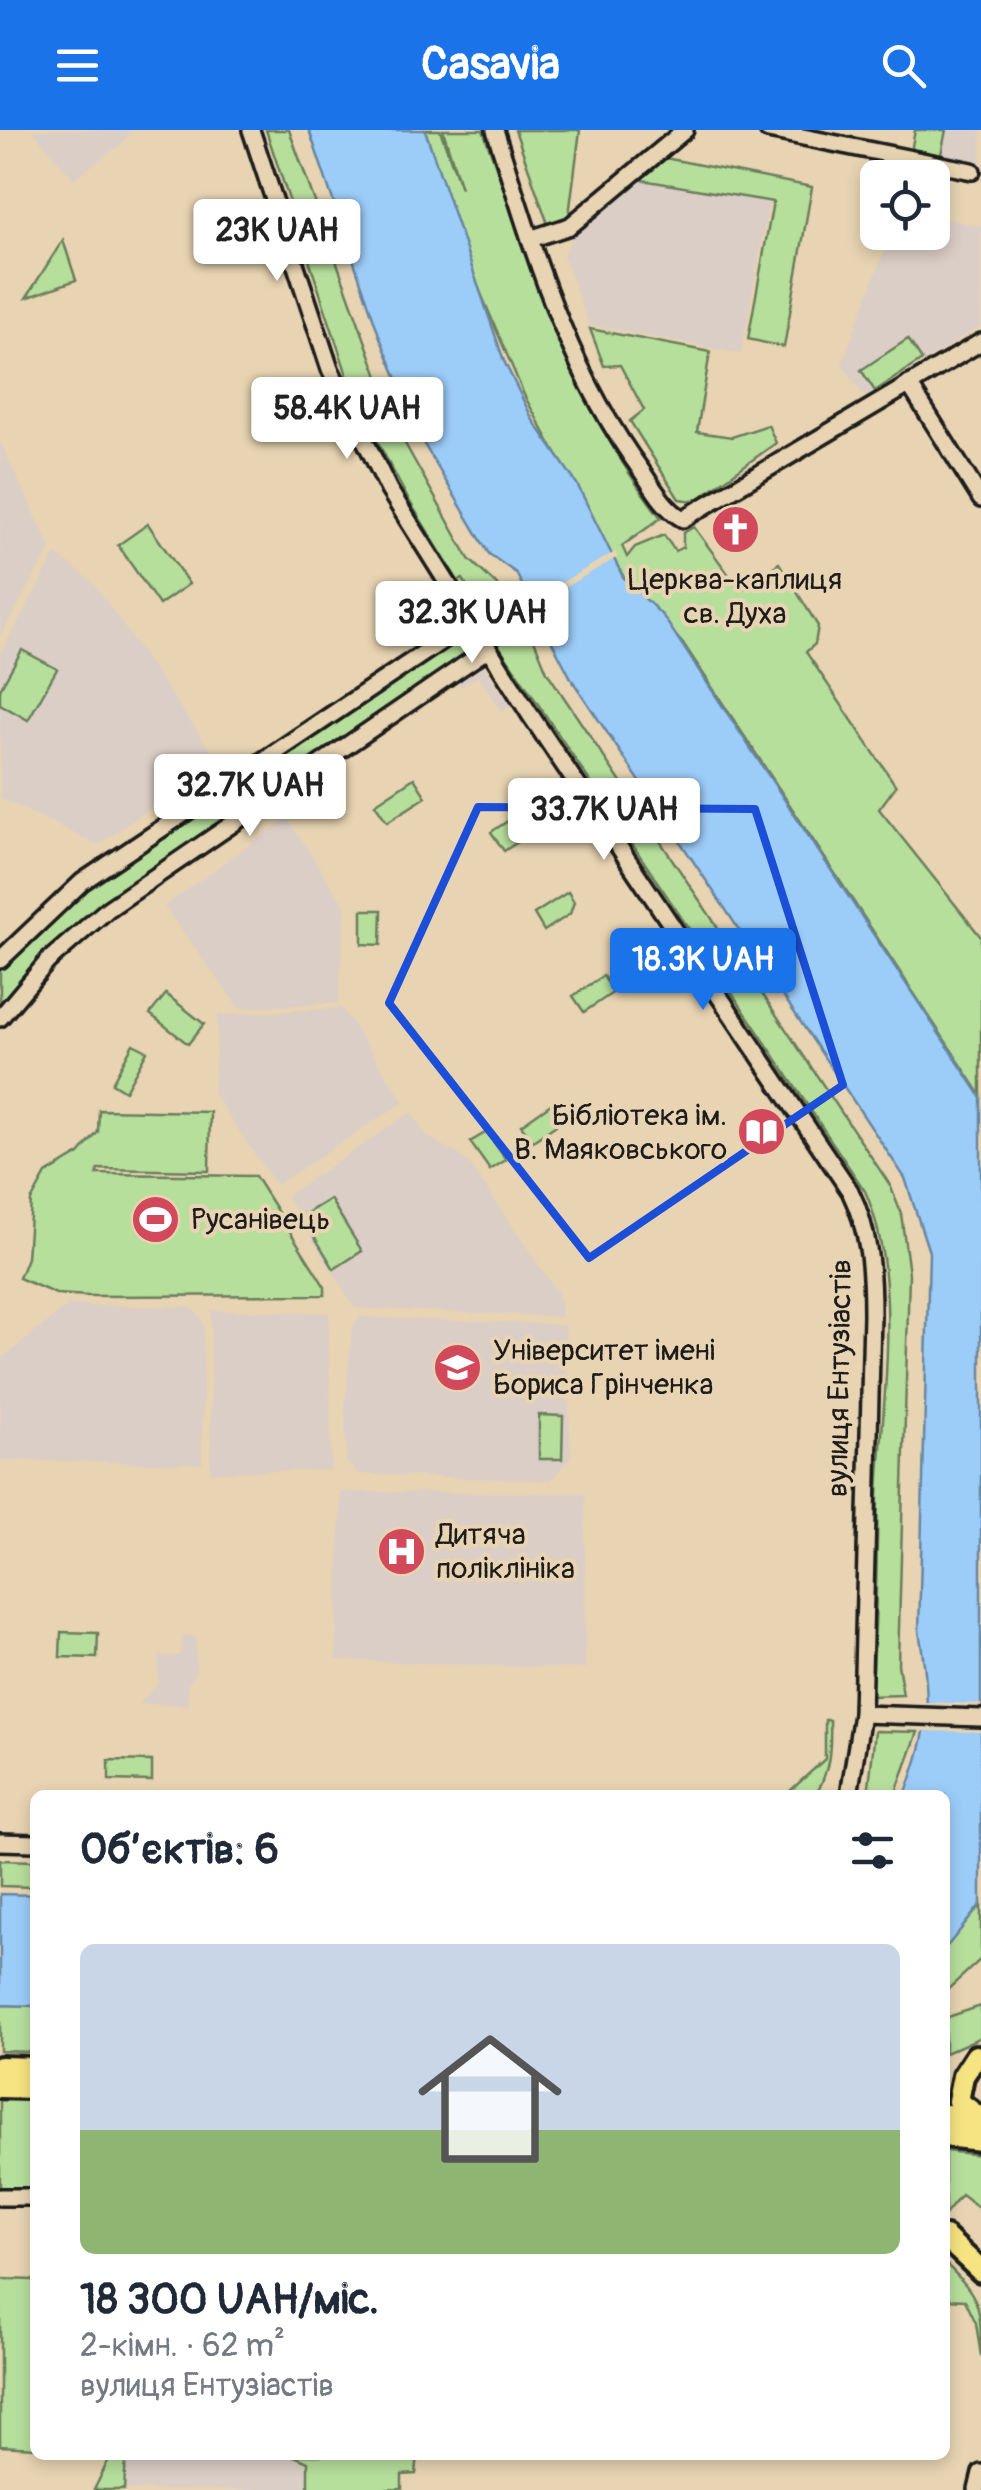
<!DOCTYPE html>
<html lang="uk">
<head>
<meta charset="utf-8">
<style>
	body { margin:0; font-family:Pangolin,sans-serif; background:#f2f2f3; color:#1f2937; height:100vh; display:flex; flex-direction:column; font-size:38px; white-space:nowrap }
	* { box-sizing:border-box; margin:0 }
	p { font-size:32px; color:#747a83 }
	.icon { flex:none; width:55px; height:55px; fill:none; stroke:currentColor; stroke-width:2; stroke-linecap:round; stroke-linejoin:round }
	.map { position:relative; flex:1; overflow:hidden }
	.panel { position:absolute; left:30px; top:1660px; width:920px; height:670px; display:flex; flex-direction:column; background:#fff; border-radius:15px; box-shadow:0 5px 15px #0003 }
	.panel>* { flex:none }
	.buttons { position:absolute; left:860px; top:30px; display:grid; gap:20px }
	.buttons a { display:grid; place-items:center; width:90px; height:90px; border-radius:15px; background:#fff; box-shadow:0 5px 15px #0003; font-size:50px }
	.price { position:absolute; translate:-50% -85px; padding:0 22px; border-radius:10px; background:#fff; color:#222; font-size:32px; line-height:65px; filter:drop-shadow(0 2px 5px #0008) }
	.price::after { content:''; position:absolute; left:50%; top:60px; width:30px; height:22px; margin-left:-15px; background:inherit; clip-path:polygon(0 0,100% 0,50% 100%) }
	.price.on { background:#1a73e8; color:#fff }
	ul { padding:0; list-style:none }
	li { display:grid; align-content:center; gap:20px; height:530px; padding:0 50px }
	li span { display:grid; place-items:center; height:310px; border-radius:15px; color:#555 }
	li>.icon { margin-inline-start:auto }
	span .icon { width:180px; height:180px; fill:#fffc; stroke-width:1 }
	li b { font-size:42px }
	h2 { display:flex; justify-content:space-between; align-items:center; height:120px; padding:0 50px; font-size:42px }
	header { display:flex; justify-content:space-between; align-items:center; height:130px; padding:0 50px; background:#1a73e8; color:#fff; font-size:45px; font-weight:800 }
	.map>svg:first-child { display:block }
	.built { fill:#dbcec6 }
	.green { fill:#b7df9c; stroke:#6a7e5c; stroke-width:2.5 }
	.water { fill:#9cccf8; stroke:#6986a0; stroke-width:2.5 }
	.pier { fill:#e8d4b2 }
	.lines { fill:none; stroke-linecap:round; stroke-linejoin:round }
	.minor-casing { stroke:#1c1c1c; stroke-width:22 }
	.major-casing { stroke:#1c1c1c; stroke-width:28 }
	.highway-casing { stroke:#1c1c1c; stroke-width:30 }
	.minor { stroke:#e8d4b2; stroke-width:15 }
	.major { stroke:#f6e381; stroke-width:20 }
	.highway { stroke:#f6e381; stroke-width:22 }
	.marked { fill:none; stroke:#1d4ed8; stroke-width:8; stroke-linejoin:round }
	.labels { text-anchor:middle; stroke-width:8; stroke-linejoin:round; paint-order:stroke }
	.poi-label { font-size:30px; fill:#1c1c1c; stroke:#e8d4b2; text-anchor:start }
	.street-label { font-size:30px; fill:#1c1c1c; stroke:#e8d4b2 }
</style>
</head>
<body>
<header><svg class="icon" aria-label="menu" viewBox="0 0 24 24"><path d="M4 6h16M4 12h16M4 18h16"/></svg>Casavia<svg class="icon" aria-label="search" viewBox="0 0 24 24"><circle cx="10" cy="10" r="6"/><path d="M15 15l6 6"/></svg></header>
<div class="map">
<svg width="981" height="2360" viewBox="0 0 981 2360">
	<rect width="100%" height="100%" fill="#e8d4b2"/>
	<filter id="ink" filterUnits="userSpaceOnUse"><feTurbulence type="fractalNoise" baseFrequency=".01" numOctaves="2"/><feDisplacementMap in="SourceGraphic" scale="20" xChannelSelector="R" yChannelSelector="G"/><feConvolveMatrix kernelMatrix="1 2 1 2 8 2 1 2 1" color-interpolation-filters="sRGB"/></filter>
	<g filter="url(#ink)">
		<!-- built -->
		<g class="built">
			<path d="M32,0H132L123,13L73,49Z"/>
			<path d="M945,0H981V37L940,29Z"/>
			<path d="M636,49L769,72L741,224L589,195L563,125L576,100Z"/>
			<path d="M933,87L981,96V196L865,268L842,234L891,103L932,102Z"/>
			<path d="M0,312L51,418L0,507Z"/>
			<path d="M56,424L92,451L218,631L98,715L0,668V524Z"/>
			<path d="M477,526L511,576L502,582L478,546L461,557L452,543Z"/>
			<path d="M287,688L346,778L338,873L239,878L164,776Z"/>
			<path d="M342,878L404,972L276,1055L213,963L218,885Z"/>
			<path d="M411,982L428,1007L464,1028L475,1042L558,1163L562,1187L355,1178L286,1066Z"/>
			<path d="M68,1175L191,1177L200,1186L204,1196L202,1334L0,1330V1230Z"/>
			<path d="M211,1180L329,1183L331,1340L210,1342Z"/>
			<path d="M360,1187L565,1195L571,1327L550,1351L358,1344L346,1331L345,1277L352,1197Z"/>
			<path d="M341,1362L585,1363V1539L336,1530Z"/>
			<path d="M183,1506H196V1541L188,1554V1575L138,1574L158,1554L159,1526H180Z"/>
			<path d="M126,2325H292L309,2332L308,2360H124Z"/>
		</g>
		<!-- green -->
		<g class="green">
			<path d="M266,0H289L397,299L469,429L518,475L487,489L463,449L458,451L408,369L355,269Z"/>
			<path d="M425,0H440L461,58L443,0H483C533,139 569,269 661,388L622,416L627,427L635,417L664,405L675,421L683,417V403L694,397L740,460L779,433L818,496L815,514L806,522L896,656L879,679L981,807V965L685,516L627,453L525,267L471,140Z"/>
			<path d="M515,0H580L568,93L550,100Z"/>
			<path d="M915,0H946L940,29H916L912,16Z"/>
			<path d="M660,27L812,57L784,217L748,209L773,72L636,49Z"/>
			<path d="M63,110L76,150L26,168Z"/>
			<path d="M590,199L710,222L697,302L732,307L768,295L776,313L695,371L679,369L630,291L644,280L620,235L604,236Z"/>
			<path d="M908,209L922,230L875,261L861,240Z"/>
			<path d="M148,394L189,454L159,475L118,415Z"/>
			<path d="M524,485L547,542L890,1055L901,1083L909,1144L898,1534L903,1565L871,1566C877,1500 876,1432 878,1366C882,1272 903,1147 865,1061L491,504Z"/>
			<path d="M470,492L488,519L108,779L0,888V830L50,778Z"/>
			<path d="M22,520L57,539L28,590L0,574V559Z"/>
			<path d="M414,648L426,667L387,692L375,674Z"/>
			<path d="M520,683L533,702L504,721L491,702Z"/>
			<path d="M568,762L574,772L570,784L544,801L534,784Z"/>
			<path d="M362,780H382L381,815L362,814Z"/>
			<path d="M603,846L614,862L584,882L573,866Z"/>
			<path d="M166,864L204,894L188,914L150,884Z"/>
			<path d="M133,914L147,921L125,961L112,953Z"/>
			<path d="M551,974L562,991L533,1011L521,995Z"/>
			<path d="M99,980L210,982L209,1041L98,1039L97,1044L255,1046L325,1157V1165L89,1166L56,1164L19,1148L27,1128L31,1071L46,1044L79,1024L98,1002Z"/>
			<path d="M487,1002L506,1030L490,1040L470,1012Z"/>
			<path d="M330,1069L362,1121L334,1139L302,1086Z"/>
			<path d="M539,1285L563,1286L562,1329H539Z"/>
			<path d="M61,1502L98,1503L97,1528L60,1527Z"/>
			<path d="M825,1590H830C831,1620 830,1638 816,1665H794L790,1661L825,1629Z"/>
			<path d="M875,1601L918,1602L895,1665H868Z"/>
			<path d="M109,1630L152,1631V1651L109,1650Z"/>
			<path d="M0,1730L35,1731V1757L0,1756Z"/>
			<path d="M981,1775V1829L945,1862V1818Z"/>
			<path d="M0,1875L35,1876V1922L0,1921Z"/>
			<path d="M981,1876V1907L945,1923V1888Z"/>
			<path d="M0,1970L35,1971V2059L0,2058Z"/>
			<path d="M945,2021L981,2025V2080L961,2065L945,2085Z"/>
			<path d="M945,2133C981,2168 981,2176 981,2226L976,2193L965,2170L945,2169Z"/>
			<path d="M0,2149L35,2150V2318L0,2316Z"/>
			<path d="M111,2325H126L124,2360H94Z"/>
			<path d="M292,2325H418L416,2344L402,2345V2359L308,2360V2332Z"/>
		</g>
		<!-- water -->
		<g class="water">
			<path d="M309,0H425L504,231L533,290L577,354L623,447L663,486L981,967V1774L945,1819V1665H905C931,1598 931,1572 919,1501L929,1122L905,1048L572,550L516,443L489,424L425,316L379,205Z"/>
			<path d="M0,1764L35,1765V1876L0,1875Z"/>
		</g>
		<!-- pier -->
		<g class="pier">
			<path d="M615,422L618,427L530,477L527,472Z"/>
			<path d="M922,1572L981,1574V1602L921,1601Z"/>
		</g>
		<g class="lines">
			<defs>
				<g id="minor">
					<path d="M251,0L330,239L389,360L529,583L850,1061C870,1102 872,1141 872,1185L862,1584L849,1665"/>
					<path d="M495,0C534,122 566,238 643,343C654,359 665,379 683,389L981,212"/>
					<path d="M768,0L972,41"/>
					<path d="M530,109L570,96L685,0"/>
					<path d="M909,254L981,369"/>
					<path d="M0,830L82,752L470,492"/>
					<path d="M0,888L48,831L108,779L488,519"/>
					<path d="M862,1584L981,1588"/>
					<path d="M0,1712L35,1713"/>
					<path d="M0,2067H35"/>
					<path d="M977,2360L981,2343"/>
				</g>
				<g id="major">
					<path d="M976,1926L963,1946L958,1971L981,1989"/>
					<path d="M945,2107L981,2141"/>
				</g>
				<g id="highway">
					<path d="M0,1938L35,1939"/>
					<path d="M0,1956L35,1957"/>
					<path d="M945,1986L981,1990"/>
					<path d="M945,2005L981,2009"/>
				</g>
			</defs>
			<!-- minor casing -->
			<use href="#minor" class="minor-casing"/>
			<!-- major casing -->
			<use href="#major" class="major-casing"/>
			<!-- highway casing -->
			<use href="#highway" class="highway-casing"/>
			<!-- minor -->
			<use href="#minor" class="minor"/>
			<!-- major -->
			<use href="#major" class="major"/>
			<!-- highway -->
			<use href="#highway" class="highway"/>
		</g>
	</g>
	<!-- marked area -->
	<path class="marked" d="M478,677L755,679L843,955L589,1128L389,873Z"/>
	<!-- icons -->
	<defs>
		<symbol id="church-disc" viewBox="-11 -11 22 22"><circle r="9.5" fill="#d1495b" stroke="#e8d4b2"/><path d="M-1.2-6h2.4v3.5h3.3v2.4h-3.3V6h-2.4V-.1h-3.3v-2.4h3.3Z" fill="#fff"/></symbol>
		<symbol id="library-disc" viewBox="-11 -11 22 22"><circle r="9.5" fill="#d1495b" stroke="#e8d4b2"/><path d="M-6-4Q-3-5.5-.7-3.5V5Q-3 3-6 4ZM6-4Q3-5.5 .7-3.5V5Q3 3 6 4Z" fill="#fff"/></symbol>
		<symbol id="stadium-disc" viewBox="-11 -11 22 22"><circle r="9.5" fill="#d1495b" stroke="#e8d4b2"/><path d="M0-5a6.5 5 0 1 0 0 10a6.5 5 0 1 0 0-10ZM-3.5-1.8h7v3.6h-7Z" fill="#fff"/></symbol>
		<symbol id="university-disc" viewBox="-11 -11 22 22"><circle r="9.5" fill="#d1495b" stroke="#e8d4b2"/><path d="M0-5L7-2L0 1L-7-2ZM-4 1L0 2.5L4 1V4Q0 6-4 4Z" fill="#fff"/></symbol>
		<symbol id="hospital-disc" viewBox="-11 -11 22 22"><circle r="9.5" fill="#d1495b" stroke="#e8d4b2"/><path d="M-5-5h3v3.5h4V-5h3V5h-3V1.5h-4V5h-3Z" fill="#fff"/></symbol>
	</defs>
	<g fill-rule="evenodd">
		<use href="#church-disc" x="708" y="372" width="55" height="55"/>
		<use href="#library-disc" x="734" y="974" width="55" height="55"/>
		<use href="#stadium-disc" x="128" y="1062" width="55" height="55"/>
		<use href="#university-disc" x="430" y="1210" width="55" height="55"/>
		<use href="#hospital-disc" x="374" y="1394" width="55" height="55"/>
	</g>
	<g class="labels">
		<!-- poi labels -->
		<g class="poi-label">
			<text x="735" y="459" text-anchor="middle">Церква-каплиця<tspan x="735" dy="34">св. Духа</tspan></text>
			<text x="727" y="995" text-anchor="end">Бібліотека ім.<tspan x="727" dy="34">В. Маяковського</tspan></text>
			<text x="191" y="1099">Русанівець</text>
			<text x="493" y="1230">Університет імені<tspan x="493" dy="34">Бориса Грінченка</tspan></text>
			<text x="436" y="1414">Дитяча<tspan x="436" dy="34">поліклініка</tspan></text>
		</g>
		<!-- street labels -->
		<g class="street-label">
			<text transform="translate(839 1248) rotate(-89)" y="10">вулиця Ентузіастів</text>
		</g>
	</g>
</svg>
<div class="buttons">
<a><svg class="icon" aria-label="locate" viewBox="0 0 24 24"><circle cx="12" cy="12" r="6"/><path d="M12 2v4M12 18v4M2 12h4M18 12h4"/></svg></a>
</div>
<b class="price" style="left:277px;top:154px">23K UAH</b>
<b class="price" style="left:347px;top:332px">58.4K UAH</b>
<b class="price" style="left:472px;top:536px">32.3K UAH</b>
<b class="price" style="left:250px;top:709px">32.7K UAH</b>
<b class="price" style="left:604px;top:733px">33.7K UAH</b>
<b class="price on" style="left:703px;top:883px">18.3K UAH</b>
<section class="panel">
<h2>Об’єктів: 6<svg class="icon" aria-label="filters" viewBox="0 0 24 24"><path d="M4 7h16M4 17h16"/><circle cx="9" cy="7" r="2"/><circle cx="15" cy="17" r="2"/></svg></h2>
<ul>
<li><span style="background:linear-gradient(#c9d6e8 60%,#8fb573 0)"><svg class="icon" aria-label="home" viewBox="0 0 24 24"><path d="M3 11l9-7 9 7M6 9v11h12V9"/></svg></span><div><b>18 300 UAH/міс.</b><p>2-кімн. · 62 m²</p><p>вулиця Ентузіастів</p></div></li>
</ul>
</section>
</div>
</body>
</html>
